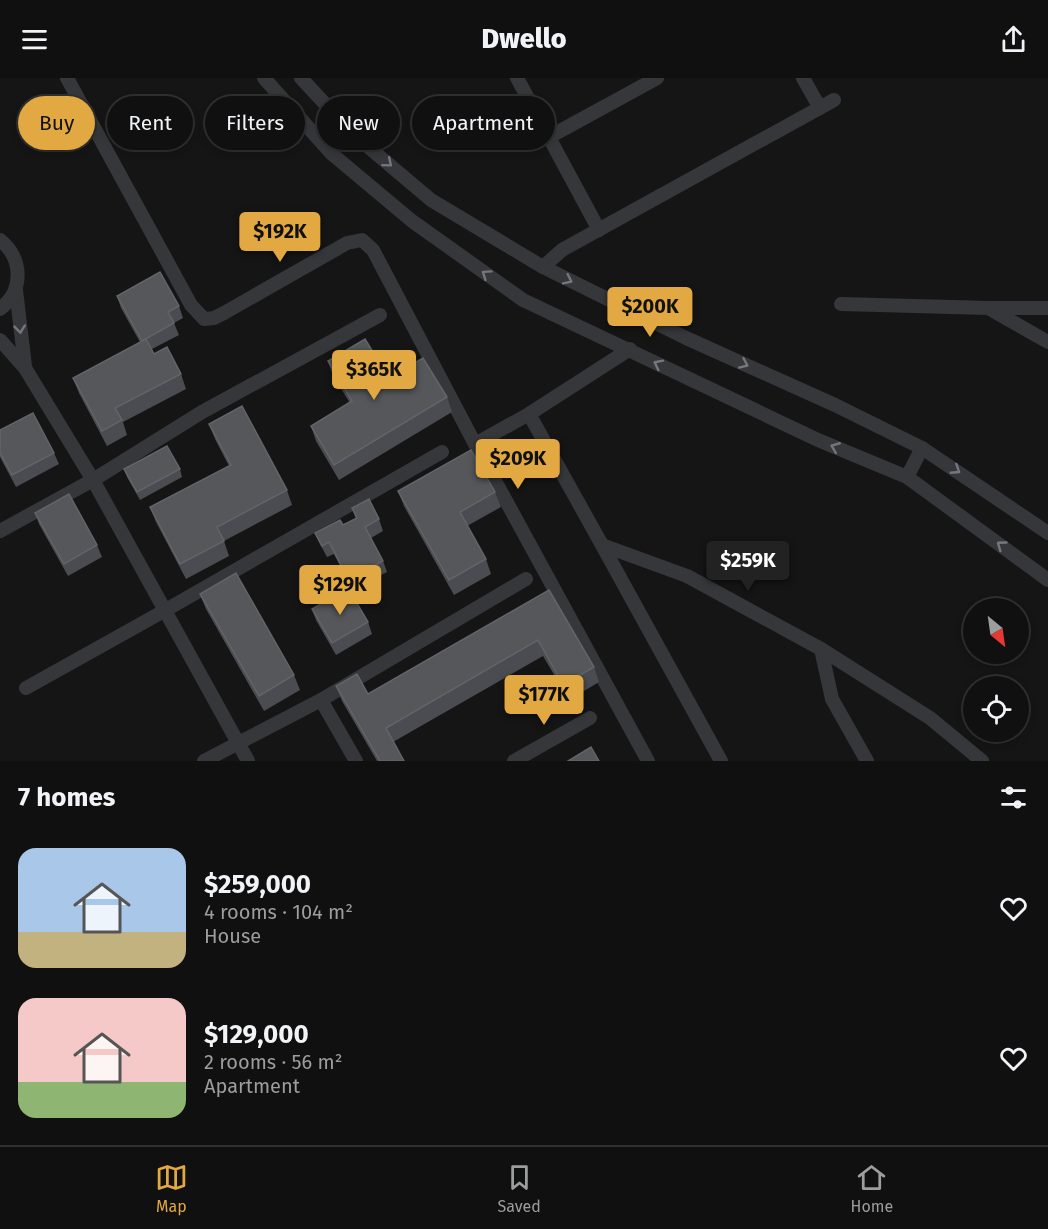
<!DOCTYPE html>
<html lang="en">
<head>
<meta charset="utf-8">
<style>
	body { margin:0; font-family:"Fira Sans",sans-serif; background:#191919; color:#f1f3f6; height:100vh; display:flex; flex-direction:column; font-size:22px; white-space:nowrap }
	* { box-sizing:border-box; margin:0 }
	p { font-size:20px; color:#9c9d9f }
	.icon { flex:none; width:33px; height:33px; fill:none; stroke:currentColor; stroke-width:2; stroke-linecap:round; stroke-linejoin:round }
	.map { position:relative; height:683px; overflow:hidden }
	.drawer { display:flex; flex-direction:column; background:#101010; flex:1 }
	.drawer>* { flex:none }
	.guide { position:absolute; left:18px; top:18px; width:600px; height:54px; display:flex; gap:12px }
	.needle { width:39px; rotate:151deg }
	.buttons { position:absolute; left:963px; top:520px; display:grid; gap:12px }
	.buttons a { display:grid; place-items:center; width:66px; height:66px; border-radius:50%; background:#101010; box-shadow:0 3px 9px #0003,0 0 0 2px #303030; font-size:30px }
	.price { position:absolute; translate:-50% -51px; padding:0 14px; border-radius:6px; background:#e2a841; color:#111; font-size:20px; line-height:39px; filter:drop-shadow(0 2px 3px #0008) }
	.price::after { content:''; position:absolute; left:50%; top:36px; width:18px; height:14px; margin-left:-9px; background:inherit; clip-path:polygon(0 0,100% 0,50% 100%) }
	.price.active { background:#222; color:#fff }
	ul { padding:0; list-style:none }
	li { display:flex; align-items:center; gap:18px; height:150px; padding:0 18px }
	li span { display:grid; place-items:center; flex:none; width:168px; height:120px; border-radius:18px; color:#555 }
	li>.icon { margin-inline-start:auto }
	span .icon { width:72px; height:72px; fill:#fffc; stroke-width:1 }
	li b { font-size:26px }
	h2 { display:flex; justify-content:space-between; align-items:center; height:72px; padding:0 18px; font-size:26px }
	.tag { padding:0 21px; border-radius:27px; background:#101010; box-shadow:0 3px 9px #0003,0 0 0 2px #303030; font-size:21px; line-height:54px }
	.tag.active { background:#e2a841; color:#111 }
	header { display:flex; justify-content:space-between; align-items:center; height:78px; padding:0 18px; background:#101010; font-size:27px; font-weight:800 }
	.menu { display:flex; justify-content:space-around; align-items:center; height:84px; border-top:2px solid #303030; background:#101010; font-size:16px; color:#9c9d9f }
	.menu a { display:grid; justify-items:center; gap:3px }
	.menu .active { color:#e2a841 }
	.map>svg:first-child { display:block }
	.lines { fill:none; stroke-linecap:round; stroke-linejoin:round }
	.minor { stroke:#36373b; stroke-width:14 }
	.wall { fill:#4b4c51 }
	.building { fill:#55575b; stroke:#626469; stroke-width:1.5 }
	.oneway { stroke:#75777e }
</style>
</head>
<body>
<header><svg class="icon" aria-label="menu" viewBox="0 0 24 24"><path d="M4 6h16M4 12h16M4 18h16"/></svg>Dwello<svg class="icon" aria-label="share" viewBox="0 0 24 24"><path d="M12 15V3M7 8l5-5 5 5M5 13v7h14v-7"/></svg></header>
<div class="map">
<svg width="1048" height="683" viewBox="0 0 1048 683">
	<rect width="100%" height="100%" fill="#151516"/>
	<g class="lines">
		<!-- minor -->
		<g class="minor">
			<path d="M67,0L191,227L204,241L214,240L224,235L347,165L362,162L373,172L475,366L648,683"/>
			<path d="M264,0L332,76L412,143L523,222L818,362L907,399L1048,502"/>
			<path d="M301,0L353,56L431,122L543,189L686,260L835,327L922,370L1048,455"/>
			<path d="M517,0L599,152"/>
			<path d="M803,0L820,30"/>
			<path d="M549,59L657,0"/>
			<path d="M0,162C23,180 24,213 0,231"/>
			<path d="M543,189L562,172L834,22"/>
			<path d="M16,212L25,288"/>
			<path d="M841,226L988,230L1048,264"/>
			<path d="M990,230H1048"/>
			<path d="M0,262L25,290L93,402L248,683"/>
			<path d="M529,336L602,467L687,498L821,571L930,640L982,683"/>
			<path d="M475,366L529,336L630,271"/>
			<path d="M907,399L922,370"/>
			<path d="M0,453L93,402L202,334L380,237"/>
			<path d="M602,467L721,683"/>
			<path d="M821,571L832,621L867,683"/>
			<path d="M26,610L164,533L442,374"/>
			<path d="M321,622L356,683"/>
			<path d="M204,683L321,622L526,501"/>
			<path d="M514,683L590,640"/>
		</g>
	</g>
	<!-- wall -->
	<g class="wall">
		<path d="M117,218L179,228L183,240L174,245L179,257L152,271L154,276L181,296L186,311L123,344L127,357L107,368L79,315L73,300L140,264L121,230Z"/>
		<path d="M328,283L389,300L447,319L452,334L339,402L316,363L311,348L350,325L333,298Z"/>
		<path d="M209,346L287,412L292,427L224,463L229,478L186,501L156,444L150,429L229,388L215,361Z"/>
		<path d="M0,352L54,375L59,386L16,409L0,379Z"/>
		<path d="M124,391H180L182,399L140,422L127,399Z"/>
		<path d="M398,413L495,414L501,429L467,448L486,481L491,496L454,517L404,428Z"/>
		<path d="M352,430L379,441L383,453L371,460L383,483L387,494L353,512L334,476L327,479L320,466L315,455L343,447L356,441Z"/>
		<path d="M35,435L97,467L102,479L68,498L39,446Z"/>
		<path d="M549,512L594,589L599,604L569,622L543,578L393,664L404,683H377L342,623L336,608L368,616Z"/>
		<path d="M200,516L294,597L300,612L264,633L206,531Z"/>
		<path d="M312,531L368,544L372,556L336,577L316,542Z"/>
	</g>
	<!-- building -->
	<g class="building">
		<path d="M160,194L179,228L168,234L174,245L142,263L117,218Z"/>
		<path d="M146,261L154,276L167,269L181,296L115,330L122,342L102,353L73,300Z"/>
		<path d="M365,261L389,300L423,280L447,319L334,387L311,348L352,323L328,283Z"/>
		<path d="M242,328L287,412L217,449L224,463L180,486L150,429L231,387L209,346Z"/>
		<path d="M33,335L54,375L12,397L0,375V352Z"/>
		<path d="M167,368L180,391L137,414L124,391Z"/>
		<path d="M471,372L495,414L460,434L486,481L449,502L398,413Z"/>
		<path d="M69,416L97,467L64,486L35,435Z"/>
		<path d="M369,421L379,441L365,449L383,483L348,501L329,464L322,468L315,455L340,442L343,447L357,440L352,430Z"/>
		<path d="M236,495L294,597L259,618L200,516Z"/>
		<path d="M348,510L368,544L332,565L312,531Z"/>
		<path d="M549,512L594,589L563,607L538,562L386,650L404,683H380L336,608L357,596L368,616Z"/>
		<path d="M591,669L599,683H568Z"/>
	</g>
	<!-- one-way arrows -->
	<defs><path id="oneway-chevron" d="M-2-3.5L2.5 0L-2 3.5" fill="none" stroke-width="1.6" stroke-linecap="round" stroke-linejoin="round" transform="scale(1.5)"/></defs>
	<g class="oneway">
		<use href="#oneway-chevron" transform="translate(388 85) rotate(40)"/>
		<use href="#oneway-chevron" transform="translate(486 196) rotate(-145)"/>
		<use href="#oneway-chevron" transform="translate(568 202) rotate(26)"/>
		<use href="#oneway-chevron" transform="translate(20 251) rotate(84)"/>
		<use href="#oneway-chevron" transform="translate(658 286) rotate(-153)"/>
		<use href="#oneway-chevron" transform="translate(744 286) rotate(24)"/>
		<use href="#oneway-chevron" transform="translate(835 369) rotate(-158)"/>
		<use href="#oneway-chevron" transform="translate(956 392) rotate(33)"/>
		<use href="#oneway-chevron" transform="translate(1001 467) rotate(-144)"/>
	</g>
</svg>
<div class="buttons">
<a><svg class="needle" viewBox="-14 -14 28 28"><path d="M0-13l5 13h-10z" fill="#e53935"/><path d="M0 13l5-13h-10z" fill="#9c9d9f"/></svg></a>
<a><svg class="icon" aria-label="locate" viewBox="0 0 24 24"><circle cx="12" cy="12" r="6"/><path d="M12 2v4M12 18v4M2 12h4M18 12h4"/></svg></a>
</div>
<b class="price" style="left:280px;top:185px">$192K</b>
<b class="price" style="left:650px;top:260px">$200K</b>
<b class="price" style="left:374px;top:323px">$365K</b>
<b class="price" style="left:518px;top:412px">$209K</b>
<b class="price active" style="left:748px;top:514px">$259K</b>
<b class="price" style="left:340px;top:538px">$129K</b>
<b class="price" style="left:544px;top:648px">$177K</b>
<div class="guide">
<a class="tag active">Buy</a>
<a class="tag">Rent</a>
<a class="tag">Filters</a>
<a class="tag">New</a>
<a class="tag">Apartment</a>
</div>
</div>
<section class="drawer">
<h2>7 homes<svg class="icon" aria-label="filters" viewBox="0 0 24 24"><path d="M4 7h16M4 17h16"/><circle cx="9" cy="7" r="2"/><circle cx="15" cy="17" r="2"/></svg></h2>
<ul>
<li><span style="background:linear-gradient(#a9c7e8 70%,#c2b280 0)"><svg class="icon" aria-label="home" viewBox="0 0 24 24"><path d="M3 11l9-7 9 7M6 9v11h12V9"/></svg></span><div><b>$259,000</b><p>4 rooms · 104 m²</p><p>House</p></div><svg class="icon" aria-label="heart" viewBox="0 0 24 24"><path d="M12 20l-8-8c-3-5 5-10 8-4 3-6 11-1 8 4z"/></svg></li>
<li><span style="background:linear-gradient(#f6c9c9 70%,#8fb573 0)"><svg class="icon" aria-label="home" viewBox="0 0 24 24"><path d="M3 11l9-7 9 7M6 9v11h12V9"/></svg></span><div><b>$129,000</b><p>2 rooms · 56 m²</p><p>Apartment</p></div><svg class="icon" aria-label="heart" viewBox="0 0 24 24"><path d="M12 20l-8-8c-3-5 5-10 8-4 3-6 11-1 8 4z"/></svg></li>
</ul>
</section>
<nav class="menu">
<a class="active"><svg class="icon" aria-label="map" viewBox="0 0 24 24"><path d="M3 6l6-2 6 2 6-2v14l-6 2-6-2-6 2zM9 4v14M15 6v14"/></svg>Map</a>
<a><svg class="icon" aria-label="saved" viewBox="0 0 24 24"><path d="M7 4h10v16l-5-4-5 4z"/></svg>Saved</a>
<a><svg class="icon" aria-label="home" viewBox="0 0 24 24"><path d="M3 11l9-7 9 7M6 9v11h12V9"/></svg>Home</a>
</nav>
</body>
</html>
